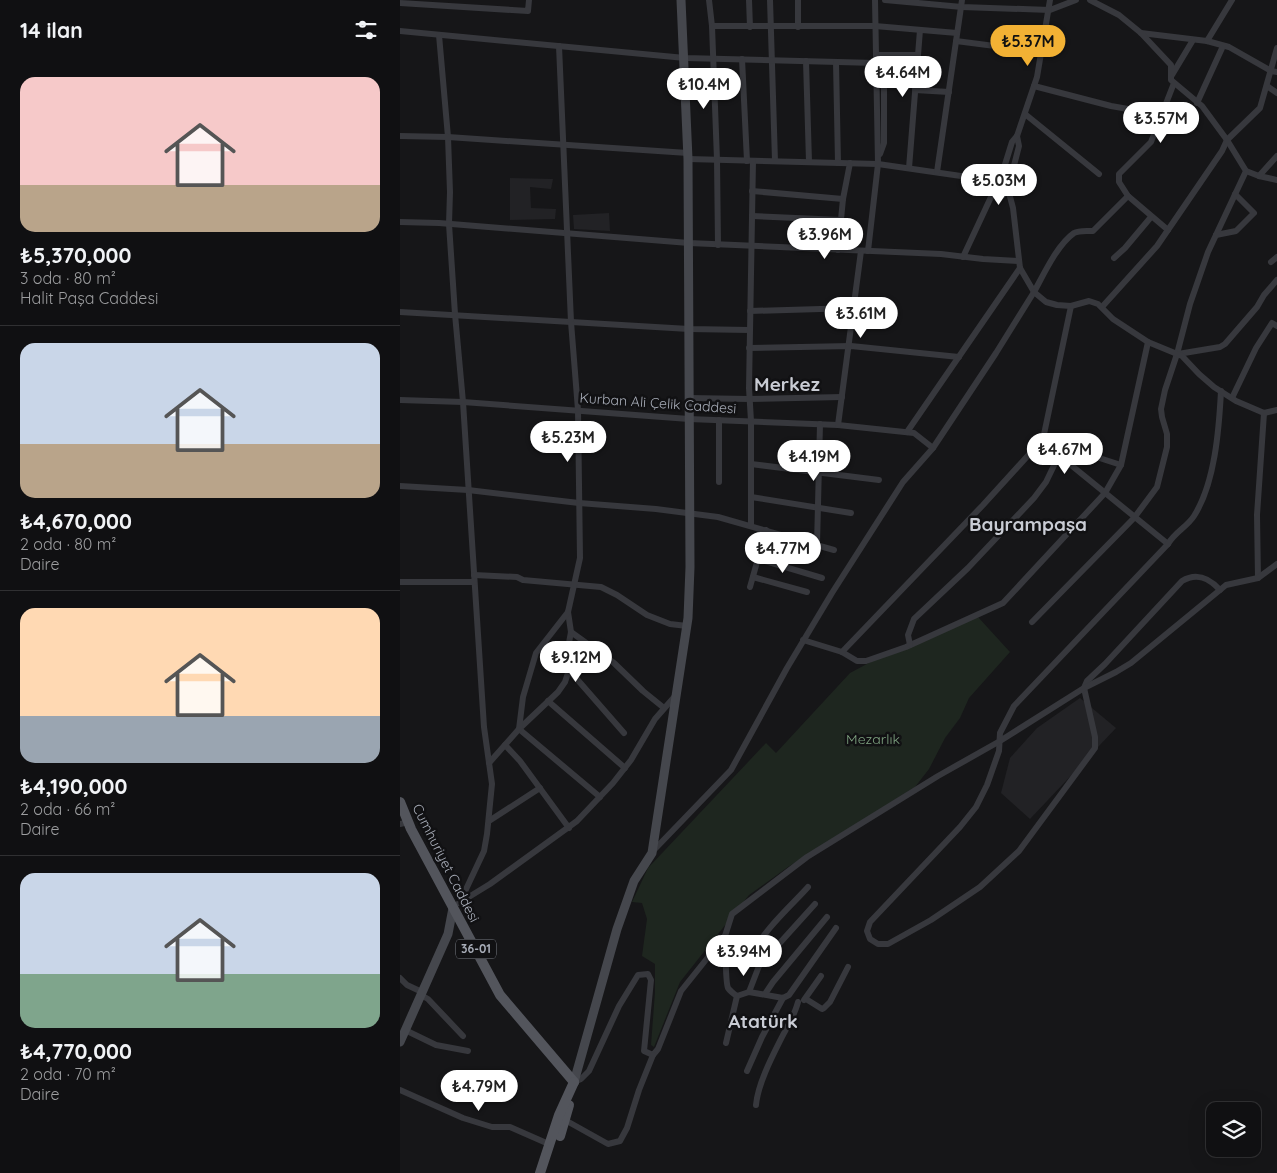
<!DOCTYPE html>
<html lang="tr">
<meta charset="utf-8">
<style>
:root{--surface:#101012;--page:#19191b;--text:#f1f3f6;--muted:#9c9d9f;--line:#303032;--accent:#f2b134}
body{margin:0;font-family:Quicksand,sans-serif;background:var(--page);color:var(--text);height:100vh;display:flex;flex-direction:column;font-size:19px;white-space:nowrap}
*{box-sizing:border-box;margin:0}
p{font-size:16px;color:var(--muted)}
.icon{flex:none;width:28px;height:28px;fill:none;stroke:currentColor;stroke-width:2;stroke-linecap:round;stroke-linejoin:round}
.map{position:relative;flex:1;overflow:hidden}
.sheet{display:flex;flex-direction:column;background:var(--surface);width:400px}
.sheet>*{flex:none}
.tools{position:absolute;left:806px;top:1102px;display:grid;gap:10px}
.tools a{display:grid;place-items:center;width:55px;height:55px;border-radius:10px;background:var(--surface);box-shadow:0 5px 20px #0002,0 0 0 1px var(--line);font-size:25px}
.price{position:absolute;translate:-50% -42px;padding:0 11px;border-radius:18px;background:#fff;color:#222;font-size:16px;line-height:32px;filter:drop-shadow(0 1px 2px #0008)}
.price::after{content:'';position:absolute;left:50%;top:30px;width:15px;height:11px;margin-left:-8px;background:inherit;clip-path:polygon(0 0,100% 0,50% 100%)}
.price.current{background:var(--accent);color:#111}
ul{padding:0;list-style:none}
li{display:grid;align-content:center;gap:10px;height:265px;padding:0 20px}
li+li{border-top:1px solid var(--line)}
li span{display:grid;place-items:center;height:155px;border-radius:15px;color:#555}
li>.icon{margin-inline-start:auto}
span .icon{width:90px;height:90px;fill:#fffc;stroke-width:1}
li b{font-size:21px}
h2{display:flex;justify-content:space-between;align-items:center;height:60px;padding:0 20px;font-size:21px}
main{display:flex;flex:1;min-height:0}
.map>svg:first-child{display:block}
</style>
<main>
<section class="sheet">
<h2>14 ilan<svg class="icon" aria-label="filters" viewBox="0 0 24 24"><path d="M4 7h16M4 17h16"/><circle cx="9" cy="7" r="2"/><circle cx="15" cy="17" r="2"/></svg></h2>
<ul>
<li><span style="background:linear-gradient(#f6c9c9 70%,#b9a48a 0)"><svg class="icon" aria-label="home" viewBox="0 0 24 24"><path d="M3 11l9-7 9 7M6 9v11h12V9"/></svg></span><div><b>₺5,370,000</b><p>3 oda · 80 m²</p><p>Halit Paşa Caddesi</p></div></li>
<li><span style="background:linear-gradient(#c9d6e8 65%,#b9a48a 0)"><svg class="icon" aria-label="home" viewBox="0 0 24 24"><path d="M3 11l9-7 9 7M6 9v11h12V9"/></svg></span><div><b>₺4,670,000</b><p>2 oda · 80 m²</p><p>Daire</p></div></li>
<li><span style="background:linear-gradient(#ffd9b3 70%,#9aa5b1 0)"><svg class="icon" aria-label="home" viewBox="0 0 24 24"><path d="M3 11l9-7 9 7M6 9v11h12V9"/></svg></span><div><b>₺4,190,000</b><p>2 oda · 66 m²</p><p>Daire</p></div></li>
<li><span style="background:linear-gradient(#c9d6e8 65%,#7fa58c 0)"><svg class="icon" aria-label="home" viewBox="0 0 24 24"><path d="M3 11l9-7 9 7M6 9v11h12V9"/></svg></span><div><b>₺4,770,000</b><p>2 oda · 70 m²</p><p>Daire</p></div></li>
</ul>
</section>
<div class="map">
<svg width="877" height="1173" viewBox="0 0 877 1173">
<rect width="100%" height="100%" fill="#161618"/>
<!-- built -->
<g fill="#222225">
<path d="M110,178L153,179L151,189L130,187L131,208L156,209L155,219L110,220Z"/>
<path d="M209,213L210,231L174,229L173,215Z"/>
<path d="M680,698L716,728L630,819L601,793L610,758L637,728Z"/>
</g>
<!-- green -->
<path fill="#1e261f" d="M578,617L610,652L569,698L560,718L545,738L529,769L515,787L388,867L349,895L280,982L254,1047L251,1045L255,992V964L242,956L247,919L242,903L232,902L248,868L366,743L376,753L450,673L478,658Z"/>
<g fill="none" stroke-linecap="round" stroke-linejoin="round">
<!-- street -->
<g stroke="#37383d" stroke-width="6">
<path d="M309,0L312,26"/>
<path d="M349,0L350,27"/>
<path d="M370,0L375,161"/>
<path d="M485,0L562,7L650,10L676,0"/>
<path d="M650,0L637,77L617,136L619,146L608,189L613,208L620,268L634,292C644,274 657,245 674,233C679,230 687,231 693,231L728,196"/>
<path d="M0,3L128,11L129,0"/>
<path d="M398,27V0"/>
<path d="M0,31L285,58L476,63"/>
<path d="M741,33L807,41L829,47L871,71L877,72"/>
<path d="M39,35L48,137L50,192L49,224L55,314L63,402L84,727L92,784L87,834L84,851L60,902"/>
<path d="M556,41L642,52"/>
<path d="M807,41L832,0"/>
<path d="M476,55H518"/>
<path d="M342,59L347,161"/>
<path d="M406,61L409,162"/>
<path d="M436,62L438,163"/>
<path d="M480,70L516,74"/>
<path d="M772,75L793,40"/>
<path d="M634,86L711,106L762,115"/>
<path d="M867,86L877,93"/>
<path d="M515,90L549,92"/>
<path d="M797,103L823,46"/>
<path d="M625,114L699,174"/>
<path d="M0,136L48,137L288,153"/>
<path d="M480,154L484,143V71"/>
<path d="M288,159L478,164L561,176L597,189L598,194L602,196L607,192L605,186L601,185C597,187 594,193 591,197L563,257"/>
<path d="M509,168L520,30"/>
<path d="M846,171L859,176L877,180"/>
<path d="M537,172L562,0"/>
<path d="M859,176L877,156"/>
<path d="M598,187L612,142L617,136"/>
<path d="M352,191L443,199"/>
<path d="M352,216L441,220"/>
<path d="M0,222L39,223L289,243L541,254L583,259L619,261"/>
<path d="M768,230L728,196L719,182V174L751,142L774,83"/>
<path d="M816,235L836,231L854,213L835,194"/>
<path d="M318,245L317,160L312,26H475L557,33"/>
<path d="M438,250L443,199L450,163"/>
<path d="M468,251L478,164L475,0"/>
<path d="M714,258L725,248L751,217"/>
<path d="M871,262L877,257"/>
<path d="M702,307L757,246L822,151L827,140L860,108L877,48"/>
<path d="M350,311L454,308"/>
<path d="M0,312L289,329L349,330"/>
<path d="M349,348L451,346L559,357"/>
<path d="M778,354L820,347L825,344L857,307L864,295L877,280"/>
<path d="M289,398L349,399L442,397"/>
<path d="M832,398L856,348L872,323L877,326"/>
<path d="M0,400L63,402L289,419L438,425L514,433L533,448"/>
<path d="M438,425L461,251"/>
<path d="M507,432L620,268"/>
<path d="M643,439L650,448L768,544"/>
<path d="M644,440L721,465"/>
<path d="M351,464L479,480"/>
<path d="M319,482V420"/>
<path d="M0,486L68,490L179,503L256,509L318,517L434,550"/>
<path d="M351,497L451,513"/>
<path d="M351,526V421L349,388L353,161"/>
<path d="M417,545L420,424"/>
<path d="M358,559L422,578"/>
<path d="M74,575L117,577L123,580L201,587L217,595L247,615L270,624L287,626"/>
<path d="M353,577L407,592"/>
<path d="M858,578L857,515L864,413"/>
<path d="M0,582H74"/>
<path d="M350,587L366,530"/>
<path d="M820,590C809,578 797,572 782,581L705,664L687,681L684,688L695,737V748L619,851L580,887L531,920L488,944H478L470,939L467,931L470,922L560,827L576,807L587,785L599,751L600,733L614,706L768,544C775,532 787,527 794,516C815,483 819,429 821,391"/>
<path d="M168,612L171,632L168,648L169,670L165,682L158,692L119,729L200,797"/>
<path d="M632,622L734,518L757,487L767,447V434L762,417L761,409L765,390L777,354L790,304L808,252L846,171L827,140L802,106L771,80V65L741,33L719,15L690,0"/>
<path d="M171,632L214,663L243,691L264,708"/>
<path d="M403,640L442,652L457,661H466L506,647L603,603L705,493L721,465L748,342"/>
<path d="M510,645L508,635L514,619L568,568L634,498L646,482L659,455"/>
<path d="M442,652L583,505L643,439L671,306"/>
<path d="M169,670L224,733"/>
<path d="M148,701L225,768"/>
<path d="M105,745L120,761L169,828"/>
<path d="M89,763L119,729L123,697L136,653L168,612L180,558L178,410L171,322L159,46"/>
<path d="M89,821L140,788"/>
<path d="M0,824L8,822"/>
<path d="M252,852L331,770L387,668L432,593L503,482L533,448L596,353L634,292L646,302L657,305L671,306L689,301L698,304L713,319L748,342L782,356L799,374L814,387L836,401L864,413L877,410"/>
<path d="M59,903L90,884L177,821L213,783L231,760L255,719L276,695"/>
<path d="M325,936C326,946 325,982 328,988C330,991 334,994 337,996"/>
<path d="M359,966C357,962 354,957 355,952C360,933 395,902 408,887"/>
<path d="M0,978L7,985L22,992"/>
<path d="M349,992L359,966L415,904"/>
<path d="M365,994L373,982L427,917"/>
<path d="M21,995L28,999L63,1036"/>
<path d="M337,996L349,992L383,998L389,995L436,928"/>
<path d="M406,999L422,1009L424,1008L430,1002L448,967"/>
<path d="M404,1000L421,976"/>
<path d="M5,1030L36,1045L68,1051"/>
<path d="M326,1043L337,996"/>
<path d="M347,1071L362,1037L383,998"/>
<path d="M174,1082L181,1079L189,1071L219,1006L238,975L248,974L251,980L244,1051L253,1055L258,1049L281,991L325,936L332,914L407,857L538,776L600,741L684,688L716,672L731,663L826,585L858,578L877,564"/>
<path d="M0,1090L63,1118L92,1127H110L151,1145"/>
<path d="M356,1105C358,1083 373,1055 383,1035C389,1024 395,1014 398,1002"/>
<path d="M165,1120L208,1144L220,1141L227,1128L239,1090L253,1055"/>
</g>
<!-- secondary -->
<g stroke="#45474d" stroke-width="9">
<path d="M0,1042L48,934L53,908"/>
<path d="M174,1082L217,929L234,881L252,853L288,618L290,567L288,159L281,0"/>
</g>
<!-- primary -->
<g stroke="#53555c" stroke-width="10">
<path d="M0,802L11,829L100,995L174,1082"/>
<path d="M160,1136L169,1105"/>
<path d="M140,1173L159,1115L174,1082"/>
</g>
</g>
<g text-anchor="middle" stroke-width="5" stroke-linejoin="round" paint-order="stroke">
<!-- shield labels -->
<rect fill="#111113" stroke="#7b7e86" stroke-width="1" x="56" y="939.5" width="40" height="19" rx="4"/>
<g font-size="12" font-weight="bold" fill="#a8adb8">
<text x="76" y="953">36-01</text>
</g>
<!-- street labels -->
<g font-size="14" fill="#a8adb8" stroke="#111113">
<text transform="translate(258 403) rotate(4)" y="5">Kurban Ali Çelik Caddesi</text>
<text transform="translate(46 863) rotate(63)" y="5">Cumhuriyet Caddesi</text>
</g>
<!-- park labels -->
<g font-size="14" fill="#7fa381" stroke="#111113">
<text x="473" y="744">Mezarlık</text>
</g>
<!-- district labels -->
<g font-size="19" font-weight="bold" fill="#c9ccd4" stroke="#111113">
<text x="387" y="391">Merkez</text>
<text x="628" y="531">Bayrampaşa</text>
<text x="363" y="1028">Atatürk</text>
</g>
</g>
</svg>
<div class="tools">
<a><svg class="icon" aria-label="layers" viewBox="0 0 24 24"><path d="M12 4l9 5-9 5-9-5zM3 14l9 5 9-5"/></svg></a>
</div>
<b class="price current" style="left:628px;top:67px">₺5.37M</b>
<b class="price" style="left:503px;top:98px">₺4.64M</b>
<b class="price" style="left:304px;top:110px">₺10.4M</b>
<b class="price" style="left:761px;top:144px">₺3.57M</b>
<b class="price" style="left:599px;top:206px">₺5.03M</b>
<b class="price" style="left:425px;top:260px">₺3.96M</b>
<b class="price" style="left:461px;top:339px">₺3.61M</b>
<b class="price" style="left:168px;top:463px">₺5.23M</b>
<b class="price" style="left:665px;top:475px">₺4.67M</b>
<b class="price" style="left:414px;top:482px">₺4.19M</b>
<b class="price" style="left:383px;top:574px">₺4.77M</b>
<b class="price" style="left:176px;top:683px">₺9.12M</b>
<b class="price" style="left:344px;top:977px">₺3.94M</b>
<b class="price" style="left:79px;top:1112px">₺4.79M</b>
</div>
</main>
